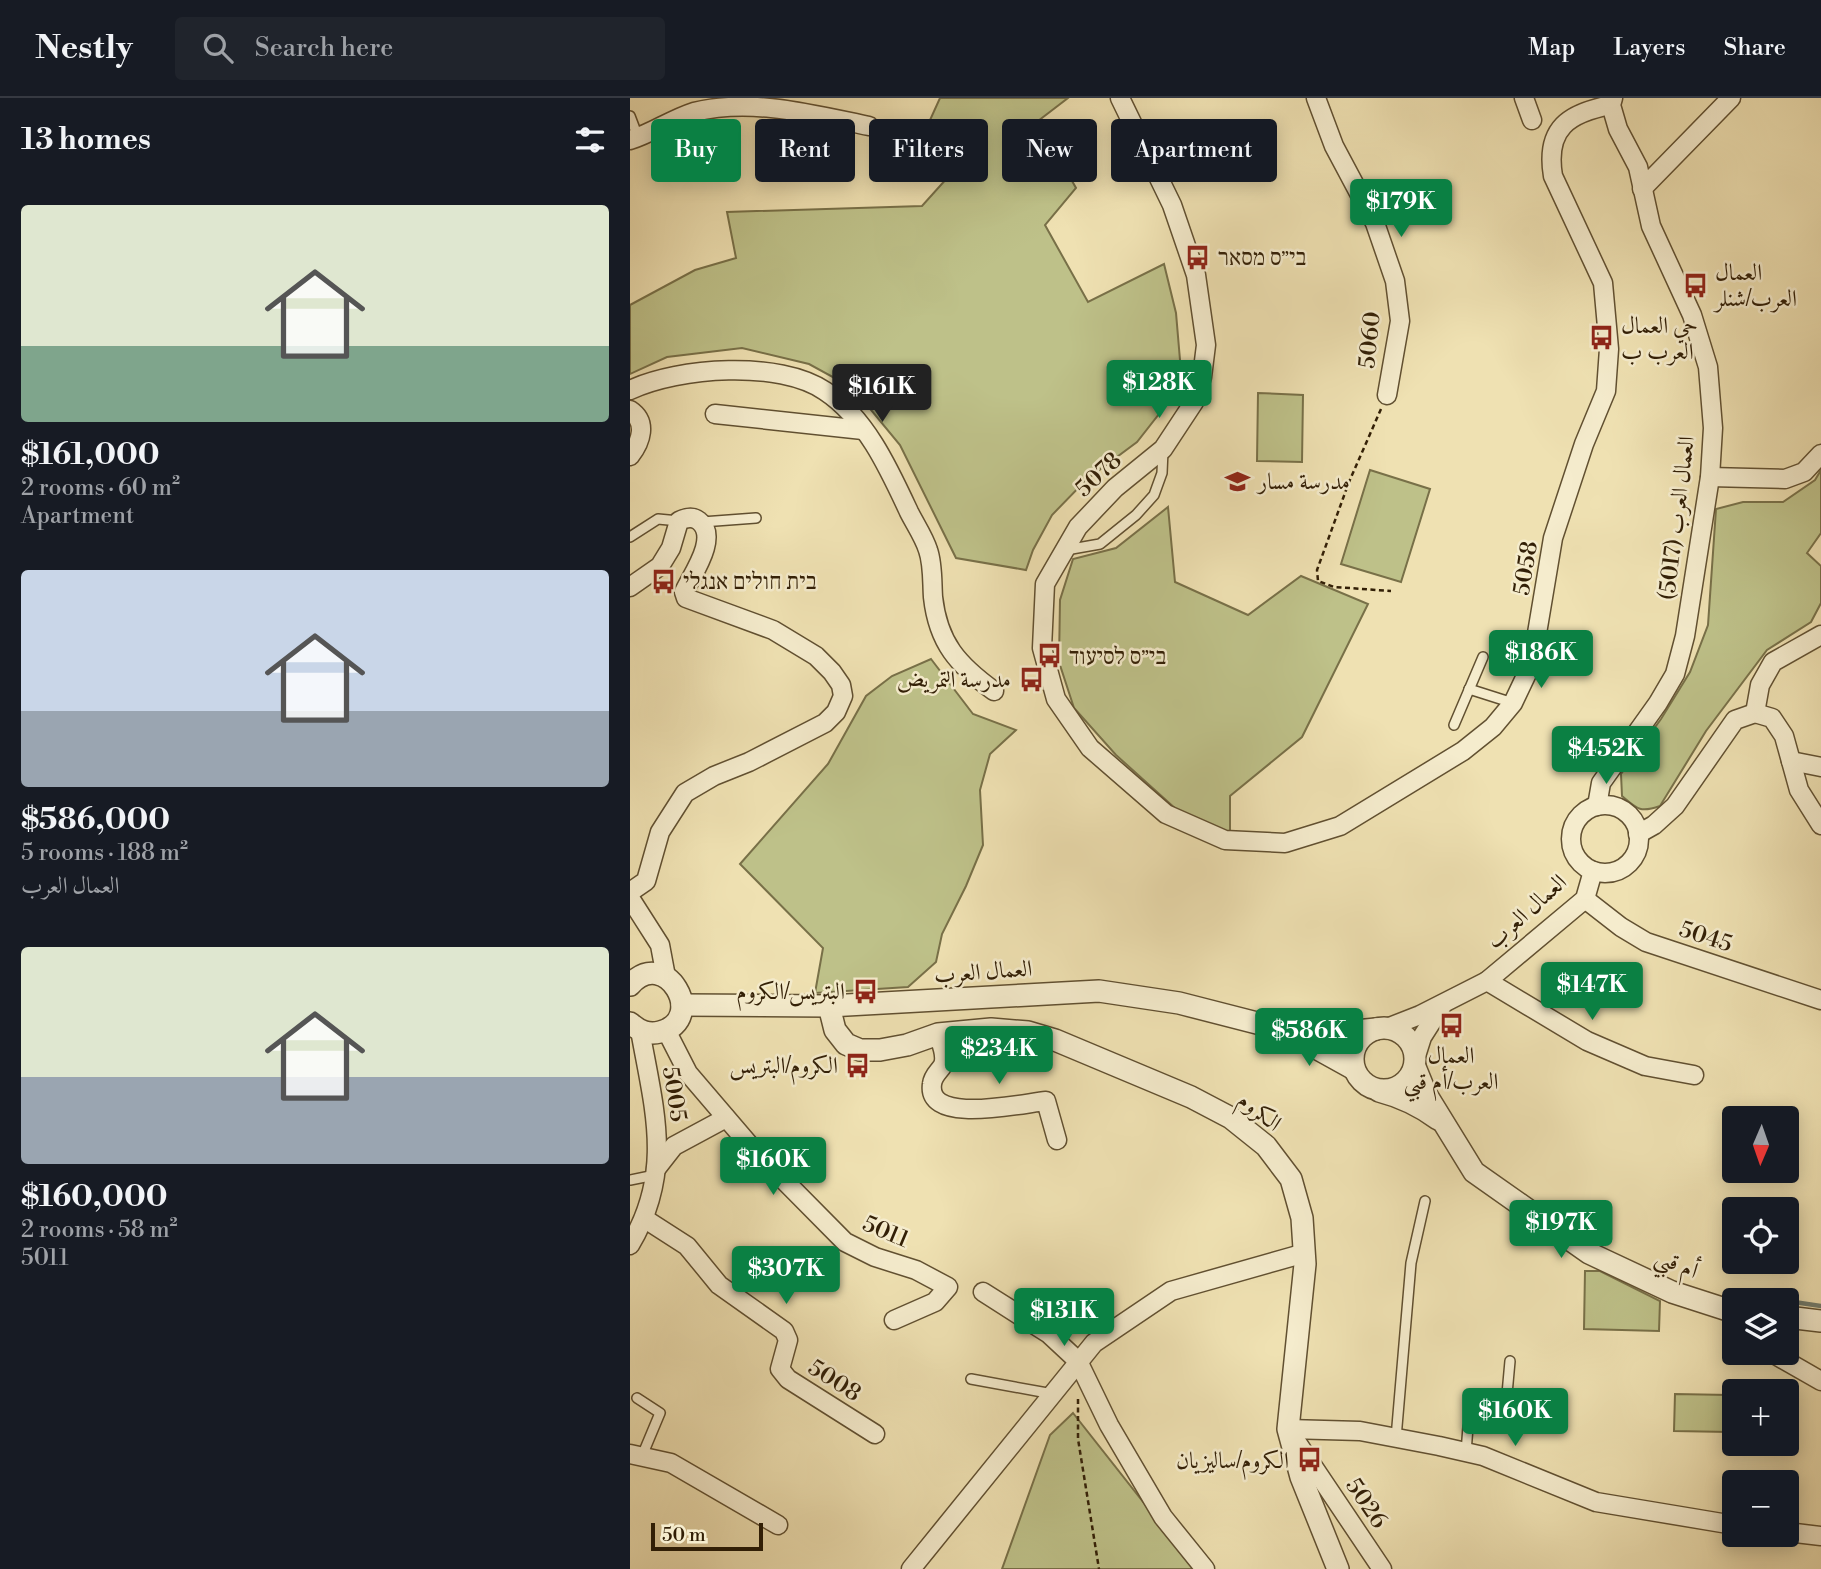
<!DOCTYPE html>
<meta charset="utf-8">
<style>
:root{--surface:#171b24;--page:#20242c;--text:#f1f3f6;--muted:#9ea1a6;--line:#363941;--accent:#0b8043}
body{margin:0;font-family:"Libre Bodoni",Amiri,"Frank Ruhl Libre",serif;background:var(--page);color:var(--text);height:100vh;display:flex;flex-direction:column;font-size:26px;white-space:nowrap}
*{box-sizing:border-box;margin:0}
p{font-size:23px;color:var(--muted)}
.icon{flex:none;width:38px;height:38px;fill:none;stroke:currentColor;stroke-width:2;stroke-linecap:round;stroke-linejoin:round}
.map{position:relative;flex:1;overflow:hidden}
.side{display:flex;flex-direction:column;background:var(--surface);width:630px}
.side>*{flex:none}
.top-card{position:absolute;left:21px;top:21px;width:665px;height:63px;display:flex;gap:14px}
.needle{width:46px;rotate:182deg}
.fabs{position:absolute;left:1092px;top:1008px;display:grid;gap:14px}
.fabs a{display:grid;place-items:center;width:77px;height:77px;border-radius:7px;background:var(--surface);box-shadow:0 4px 18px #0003;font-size:35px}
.scale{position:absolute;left:21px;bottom:18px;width:112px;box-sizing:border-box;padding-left:7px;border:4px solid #321f06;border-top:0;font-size:19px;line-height:24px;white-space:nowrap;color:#321f06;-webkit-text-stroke:5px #f5eccd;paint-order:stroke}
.price{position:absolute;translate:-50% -60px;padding:0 16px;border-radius:7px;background:var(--accent);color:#fff;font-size:23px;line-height:46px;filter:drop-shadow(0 2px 4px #0008)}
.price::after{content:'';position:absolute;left:50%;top:42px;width:21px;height:16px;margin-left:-10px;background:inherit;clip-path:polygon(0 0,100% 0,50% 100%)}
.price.selected{background:#222;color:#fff}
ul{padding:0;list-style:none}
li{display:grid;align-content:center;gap:14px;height:371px;padding:0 21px}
li span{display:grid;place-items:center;height:217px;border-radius:7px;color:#555}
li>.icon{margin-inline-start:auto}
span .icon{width:126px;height:126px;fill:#fffc;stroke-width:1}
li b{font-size:30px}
h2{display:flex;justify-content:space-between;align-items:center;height:84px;padding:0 21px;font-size:30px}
.tag{padding:0 24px;border-radius:7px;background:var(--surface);box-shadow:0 4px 18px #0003;font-size:24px;line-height:63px}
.tag.selected{background:var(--accent);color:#fff}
header{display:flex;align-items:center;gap:42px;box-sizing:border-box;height:98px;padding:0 35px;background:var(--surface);border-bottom:2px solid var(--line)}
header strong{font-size:33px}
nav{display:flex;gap:38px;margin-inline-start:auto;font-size:24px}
.search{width:490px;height:63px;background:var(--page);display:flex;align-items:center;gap:18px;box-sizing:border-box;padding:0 24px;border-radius:7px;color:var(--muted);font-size:26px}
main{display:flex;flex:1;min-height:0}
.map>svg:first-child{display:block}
</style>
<header>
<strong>Nestly</strong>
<div class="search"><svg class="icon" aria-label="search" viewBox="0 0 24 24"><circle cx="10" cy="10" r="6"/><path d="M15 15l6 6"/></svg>Search here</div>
<nav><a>Map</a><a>Layers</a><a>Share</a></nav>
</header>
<main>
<section class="side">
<h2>13 homes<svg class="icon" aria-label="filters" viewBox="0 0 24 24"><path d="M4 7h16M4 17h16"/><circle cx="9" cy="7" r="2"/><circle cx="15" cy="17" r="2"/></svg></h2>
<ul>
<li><span style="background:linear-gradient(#dfe7d0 65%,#7fa58c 0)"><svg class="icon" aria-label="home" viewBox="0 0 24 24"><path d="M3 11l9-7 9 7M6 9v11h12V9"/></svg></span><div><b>$161,000</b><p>2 rooms · 60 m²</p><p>Apartment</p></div></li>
<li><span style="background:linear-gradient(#c9d6e8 65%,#9aa5b1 0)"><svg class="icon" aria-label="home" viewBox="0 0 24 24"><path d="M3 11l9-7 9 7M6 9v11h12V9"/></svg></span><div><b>$586,000</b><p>5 rooms · 188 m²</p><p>العمال العرب</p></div></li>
<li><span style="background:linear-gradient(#dfe7d0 60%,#9aa5b1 0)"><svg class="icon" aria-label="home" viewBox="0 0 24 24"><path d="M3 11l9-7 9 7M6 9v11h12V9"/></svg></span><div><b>$160,000</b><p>2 rooms · 58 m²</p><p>5011</p></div></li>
</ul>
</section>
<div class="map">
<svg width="1191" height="1471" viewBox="0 0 1191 1471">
<rect width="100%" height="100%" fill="#efe1b2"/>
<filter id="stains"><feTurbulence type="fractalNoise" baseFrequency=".00286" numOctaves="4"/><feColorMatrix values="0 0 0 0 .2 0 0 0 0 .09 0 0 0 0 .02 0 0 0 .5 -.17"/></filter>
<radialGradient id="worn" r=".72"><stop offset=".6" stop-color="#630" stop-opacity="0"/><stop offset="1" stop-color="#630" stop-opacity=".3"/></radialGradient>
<!-- green -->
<g fill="#bec189" stroke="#787048" stroke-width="2">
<path d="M310,0H438L408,23L446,90L415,127L458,204L534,166L546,215L550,262L536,307L507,344L456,382L422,417L403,452L396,472L326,460L270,347L223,290L179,266L112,250L37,259L0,276V207L65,172L106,160L97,114L292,108L328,68L290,44Z"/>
<path d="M628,295L673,297L672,364L627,363Z"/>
<path d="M740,372L800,391L771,484L711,466Z"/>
<path d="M1191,372V435L1177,455L1191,468V505L1181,524L1137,552L1076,633L1030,708C1010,715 1007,711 992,698L991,676L1031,621L1060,574L1078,527L1086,411L1113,404H1153L1185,382Z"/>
<path d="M538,409L545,484L618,517L671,478L738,506L672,639L600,698V737L547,712L486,657L444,610L429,564L430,502L443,461L486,450Z"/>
<path d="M301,561L343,616L386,632L360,656L350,692L353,747L336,788L312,836L306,864L278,889L185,895L193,850L110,766L198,666L236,598L262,578Z"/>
<path d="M955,1173H970L1030,1203L1029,1233L954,1231Z"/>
<path d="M1045,1296L1099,1297V1334L1044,1333Z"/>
<path d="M443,1315L566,1471H372L420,1337Z"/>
</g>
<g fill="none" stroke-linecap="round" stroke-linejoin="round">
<!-- stream -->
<path stroke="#727d6e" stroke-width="4.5" d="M1164,1204L1191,1208"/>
<defs>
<g id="service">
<path d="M0,18L8,39"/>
<path d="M72,424L126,420"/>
<path d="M0,439L28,421L49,423"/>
<path d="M436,452L470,446L506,417L524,397L532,375L533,352"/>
<path d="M839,591L883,605"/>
<path d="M824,627L853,559"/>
<path d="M0,1082L25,1077"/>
<path d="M341,1281L423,1296"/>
<path d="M7,1300L30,1315L12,1358"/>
<path d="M766,1340L781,1165L795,1103"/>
<path d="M836,1354L838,1329L842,1318L868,1306L877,1296L880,1263"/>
</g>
<g id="minor">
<path d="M490,0L542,107L566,177L576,247L572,279L564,304L533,351L485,390L448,429L415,486L412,550L426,601L460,650L536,716L595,742L655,745L710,728L833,653L863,629L883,605L902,565L923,440L954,346L976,293L979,251L973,185L923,78C915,30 939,15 981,7"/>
<path d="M686,0L704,48L745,125L765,183L770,223L757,297"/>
<path d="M894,0L902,22"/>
<path d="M0,42C22,35 42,21 64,14C122,0 181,16 239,28"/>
<path d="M1012,91L1101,0"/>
<path d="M0,292C49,269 149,262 195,293C236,320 259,371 279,414C285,426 294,439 298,452C303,466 302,484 303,499C308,545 328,567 364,593"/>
<path d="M0,312C18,324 11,344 0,358"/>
<path d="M85,316L233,332"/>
<path d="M1080,379L1155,381L1174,374L1191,356"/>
<path d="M0,489L30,468L41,450L49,423C55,420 63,418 69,423C90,439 61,478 54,494L56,500L143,532L186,558L202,574L211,587L213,598L206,614L195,625L119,664L84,678L55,695L30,734L16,783L0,794"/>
<path d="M1125,615L1130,587L1143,564L1191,537"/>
<path d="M1161,663L1191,669"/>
<circle cx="975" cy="741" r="34"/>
<path d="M967,708L971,685L1028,605L1045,576L1055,538L1080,379L1083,330L1078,269L1062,217L1021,128L1008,69L988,31L981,7L983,0"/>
<path d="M1008,736L1024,727L1045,708L1105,622L1125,615L1142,620L1154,638L1169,692L1191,727"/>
<path d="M0,800L30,847L36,879"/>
<path d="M955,801L991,829L1016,844L1191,902"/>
<path d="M857,883L957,943L1015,968L1064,977"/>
<path d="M757,930L790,917L857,883L955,801L963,773"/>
<path d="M36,932L58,975L123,1051L215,1144L245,1159L286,1172L318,1189L305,1204L264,1222"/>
<path d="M308,936C311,946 317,957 313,967C309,974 303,977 302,986C296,1028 393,1005 416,1003L427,1042"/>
<path d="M786,958L792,939L813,906"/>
<path d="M26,1071L44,1048L96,1020"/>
<path d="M15,1121L57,1148L89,1187L154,1233L158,1242L150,1271L158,1281L245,1336"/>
<path d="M0,1147C44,1073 24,1011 10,932"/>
<path d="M353,1194L419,1236L448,1263L479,1327L533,1419L575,1471"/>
<path d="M1142,1255L1191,1283"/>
<path d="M658,1331L730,1333L809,1348L853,1358L966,1404L1104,1427"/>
<path d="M664,1340L752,1471"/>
<path d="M0,1356L41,1365L148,1427"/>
<path d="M1157,1434L1191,1438"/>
<path d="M281,1471L464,1245L541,1193L675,1155"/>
</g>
<g id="tertiary">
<path d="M0,887C35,847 79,921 30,934C18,937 9,933 0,925"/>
<path d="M52,907L199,908L469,893L549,905L654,932L716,934L746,931"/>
<path d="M199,908L205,932L216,946L230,952H250L277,947L308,936L361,931L398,934L425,942L561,999L601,1020L636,1048L661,1081L672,1120L675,1166L658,1331L671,1379L708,1471"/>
<circle cx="754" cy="961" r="31"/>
<path d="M659,935L724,971"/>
<path d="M785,969L796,996L844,1074L959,1155L1042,1194L1104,1214"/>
<path d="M749,993C772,999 789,1007 808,1021"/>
<path d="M1157,1219L1191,1223"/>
</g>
</defs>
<!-- service casing -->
<use href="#service" stroke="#615031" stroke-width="12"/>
<!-- minor casing -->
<use href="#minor" stroke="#615031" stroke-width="21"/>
<!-- tertiary casing -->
<use href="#tertiary" stroke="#615031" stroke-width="24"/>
<!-- path -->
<g stroke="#321f06" stroke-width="2.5" stroke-dasharray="5 3.5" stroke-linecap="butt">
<path d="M751,311L719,384L687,472L688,483L704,489L761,493"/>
<path d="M448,1301V1341L469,1471"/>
</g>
<!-- service -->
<use href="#service" stroke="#f5eccd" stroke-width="9"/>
<!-- minor -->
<use href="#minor" stroke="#f5eccd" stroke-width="18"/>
<!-- tertiary -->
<use href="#tertiary" stroke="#f5eccd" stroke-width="21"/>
</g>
<!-- icons -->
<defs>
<symbol id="bus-bare" viewBox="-9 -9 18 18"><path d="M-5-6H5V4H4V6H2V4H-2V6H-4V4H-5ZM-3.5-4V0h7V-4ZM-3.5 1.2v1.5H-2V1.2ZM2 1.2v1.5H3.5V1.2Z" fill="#8f2418" stroke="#f5eccd" stroke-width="2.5" paint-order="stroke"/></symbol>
<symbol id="school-bare" viewBox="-9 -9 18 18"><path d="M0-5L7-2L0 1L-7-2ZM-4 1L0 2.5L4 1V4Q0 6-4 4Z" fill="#8f2418" stroke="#f5eccd" stroke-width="2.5" paint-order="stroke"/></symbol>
</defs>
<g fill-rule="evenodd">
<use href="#bus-bare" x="550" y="142" width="35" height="35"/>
<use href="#bus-bare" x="1048" y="170" width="35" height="35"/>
<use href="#bus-bare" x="954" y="222" width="35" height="35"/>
<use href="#school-bare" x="590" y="366" width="35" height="35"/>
<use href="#bus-bare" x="16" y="466" width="35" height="35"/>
<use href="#bus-bare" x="402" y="540" width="35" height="35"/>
<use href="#bus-bare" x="384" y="564" width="35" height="35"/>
<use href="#bus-bare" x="218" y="876" width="35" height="35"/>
<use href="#bus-bare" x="804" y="910" width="35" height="35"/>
<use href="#bus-bare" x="210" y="950" width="35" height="35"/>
<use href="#bus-bare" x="662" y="1344" width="35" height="35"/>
</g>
<g text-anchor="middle" stroke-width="5" stroke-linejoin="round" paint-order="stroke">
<!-- poi labels -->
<g font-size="23" fill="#321f06" stroke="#f5eccd" text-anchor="start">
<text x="588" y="167">בי״ס מסאר</text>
<text x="1085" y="182">العمال<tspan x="1085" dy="26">العرب/شنلر</tspan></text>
<text x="991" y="235">حي العمال<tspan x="991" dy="26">العرب ب</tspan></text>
<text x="628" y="391">مدرسة مسار</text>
<text x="53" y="491">בית חולים אנגלי</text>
<text x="439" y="566">בי״ס לסיעוד</text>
<text x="381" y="589" text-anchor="end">مدرسة التمريض</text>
<text x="215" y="901" text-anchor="end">البتريس/الكروم</text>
<text x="821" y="965" text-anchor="middle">العمال<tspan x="821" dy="26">العرب/أم قبي</tspan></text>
<text x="208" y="975" text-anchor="end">الكروم/البتريس</text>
<text x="659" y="1370" text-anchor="end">الكروم/ساليزيان</text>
</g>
<!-- street labels -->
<g font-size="23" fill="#321f06" stroke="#f5eccd">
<text transform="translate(739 242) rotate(-84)" y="8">5060</text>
<text transform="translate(468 376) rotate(-43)" y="8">5078</text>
<text transform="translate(1046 420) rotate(-83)" y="8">العمال العرب (5017)</text>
<text transform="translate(895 470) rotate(-81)" y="8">5058</text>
<text transform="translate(896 813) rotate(-42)" y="8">العمال العرب</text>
<text transform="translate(1076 838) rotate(18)" y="8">5045</text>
<text transform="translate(353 873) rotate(-4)" y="8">العمال العرب</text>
<text transform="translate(45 996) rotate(81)" y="8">5005</text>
<text transform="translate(630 1013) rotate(38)" y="8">الكروم</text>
<text transform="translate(256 1133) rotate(23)" y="8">5011</text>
<text transform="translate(1047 1165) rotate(22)" y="8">أم قبي</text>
<text transform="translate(205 1282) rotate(32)" y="8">5008</text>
<text transform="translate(737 1405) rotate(56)" y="8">5026</text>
</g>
</g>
<rect width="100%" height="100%" filter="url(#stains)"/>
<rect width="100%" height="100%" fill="url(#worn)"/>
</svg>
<div class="fabs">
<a><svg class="needle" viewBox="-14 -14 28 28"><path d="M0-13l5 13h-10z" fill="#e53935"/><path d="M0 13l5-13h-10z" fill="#9ea1a6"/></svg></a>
<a><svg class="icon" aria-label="locate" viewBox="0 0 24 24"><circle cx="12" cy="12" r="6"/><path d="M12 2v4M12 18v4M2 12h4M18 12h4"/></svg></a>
<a><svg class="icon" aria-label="layers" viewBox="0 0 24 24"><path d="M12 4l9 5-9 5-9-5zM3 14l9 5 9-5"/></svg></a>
<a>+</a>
<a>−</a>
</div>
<div class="scale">50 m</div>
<b class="price" style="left:771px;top:141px">$179K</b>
<b class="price" style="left:529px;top:322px">$128K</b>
<b class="price selected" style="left:252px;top:326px">$161K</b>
<b class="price" style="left:911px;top:592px">$186K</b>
<b class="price" style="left:976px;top:688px">$452K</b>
<b class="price" style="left:962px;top:924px">$147K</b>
<b class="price" style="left:679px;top:970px">$586K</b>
<b class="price" style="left:369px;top:988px">$234K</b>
<b class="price" style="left:143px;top:1099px">$160K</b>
<b class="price" style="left:931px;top:1162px">$197K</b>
<b class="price" style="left:156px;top:1208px">$307K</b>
<b class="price" style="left:434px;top:1250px">$131K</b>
<b class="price" style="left:885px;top:1350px">$160K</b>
<div class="top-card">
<a class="tag selected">Buy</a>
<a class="tag">Rent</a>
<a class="tag">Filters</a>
<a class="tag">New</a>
<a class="tag">Apartment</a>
</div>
</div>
</main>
